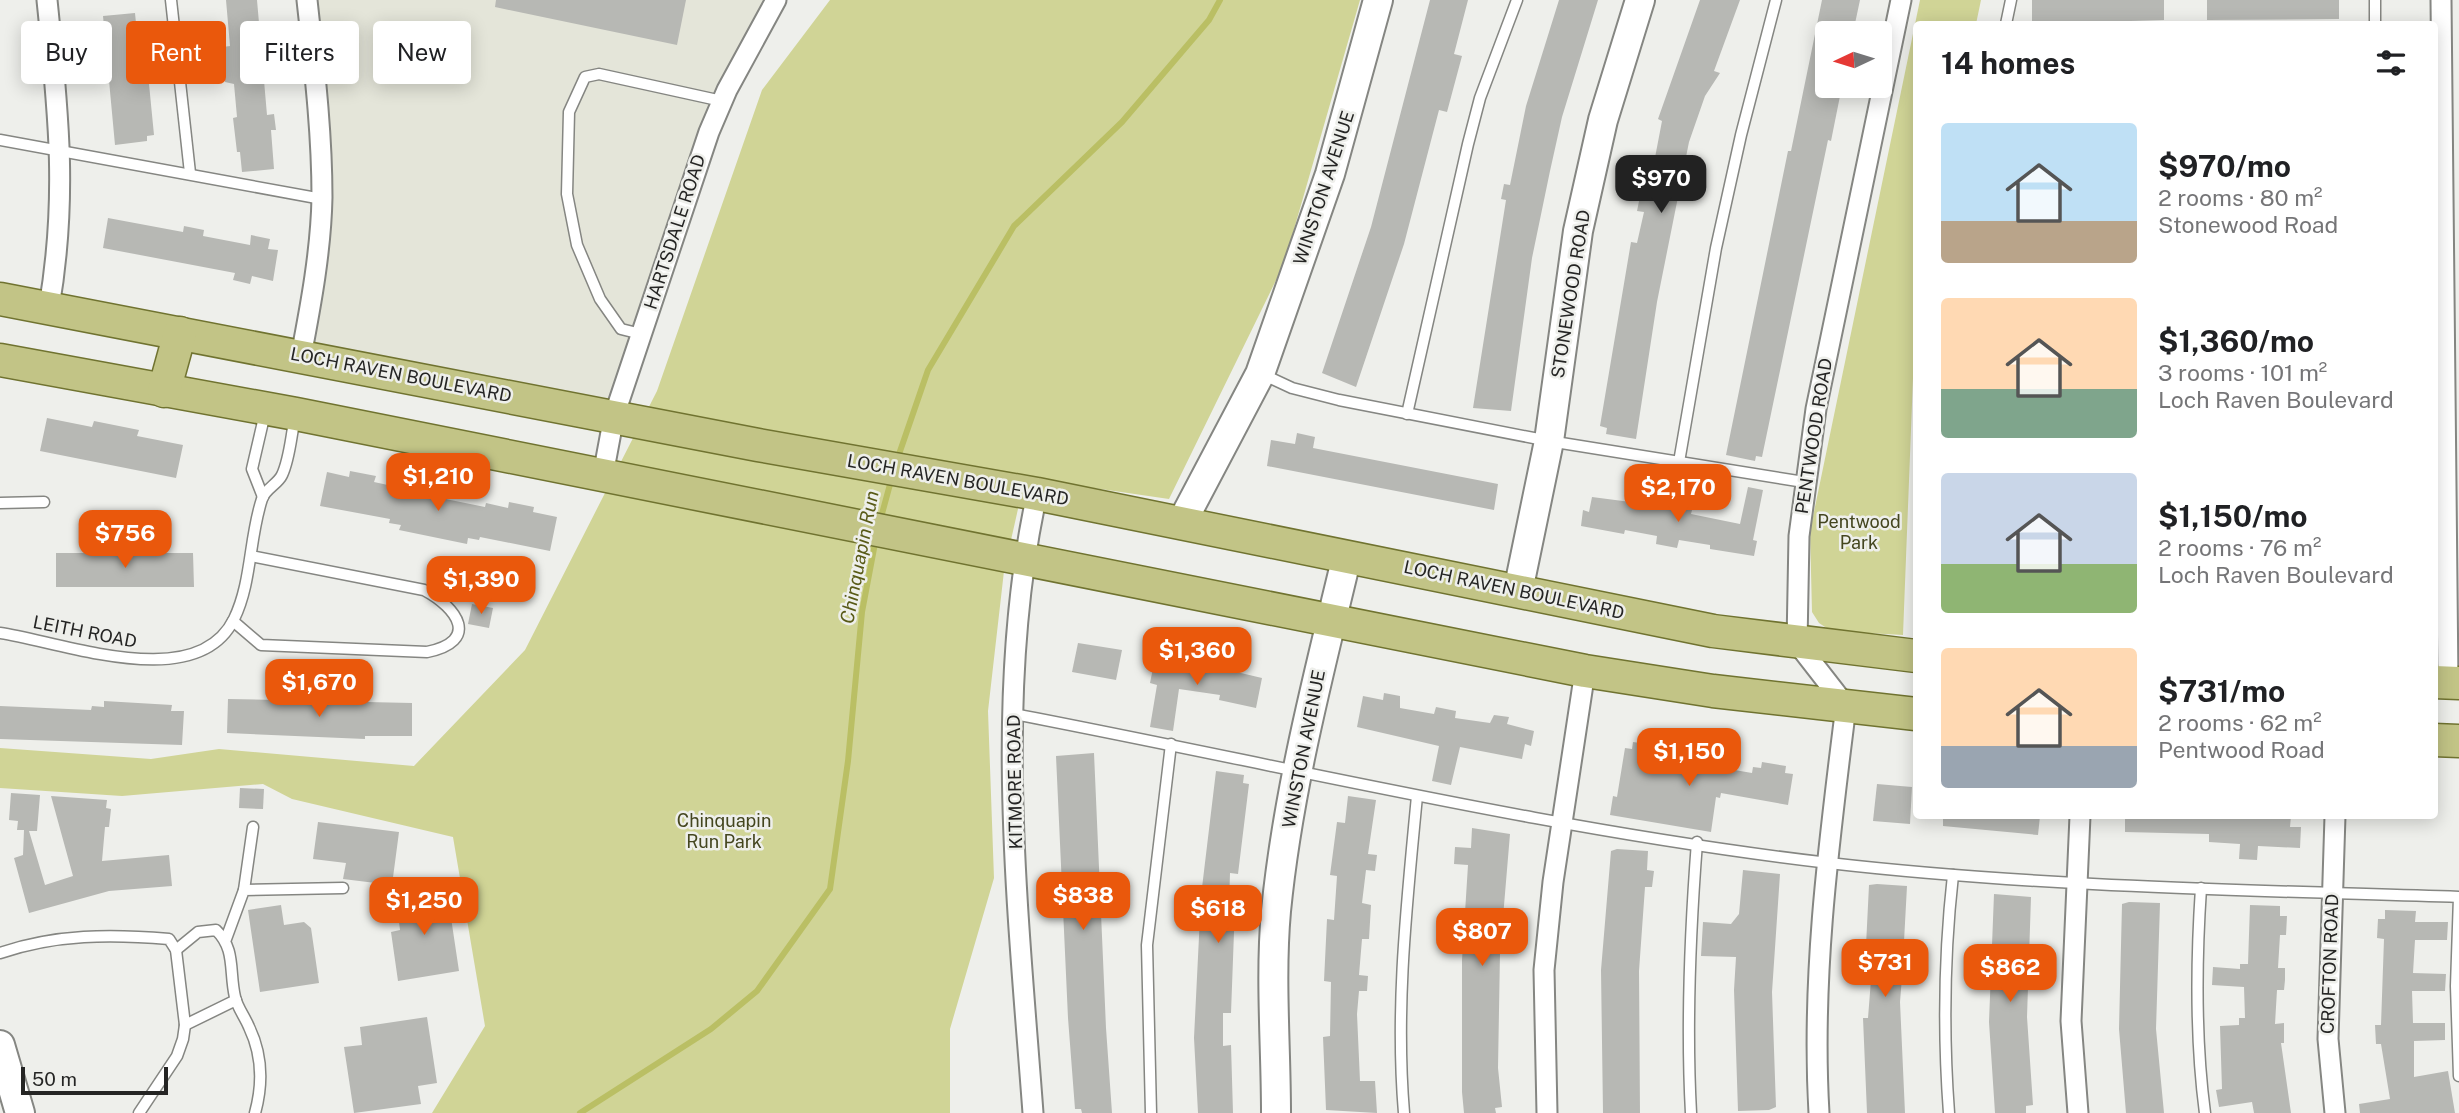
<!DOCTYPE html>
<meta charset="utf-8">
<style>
:root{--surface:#fff;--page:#f6f6f6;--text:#202124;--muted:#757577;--accent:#ea580c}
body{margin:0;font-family:"Public Sans",sans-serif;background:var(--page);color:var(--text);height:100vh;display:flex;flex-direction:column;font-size:26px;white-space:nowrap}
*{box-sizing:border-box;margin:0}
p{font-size:23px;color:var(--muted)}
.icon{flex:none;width:38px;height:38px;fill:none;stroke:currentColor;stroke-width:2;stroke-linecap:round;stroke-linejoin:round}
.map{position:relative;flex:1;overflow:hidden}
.side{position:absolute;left:1913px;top:21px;width:525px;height:798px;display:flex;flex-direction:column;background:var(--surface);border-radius:7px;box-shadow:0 4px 18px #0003}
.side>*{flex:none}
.hud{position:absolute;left:21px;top:21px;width:665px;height:63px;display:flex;gap:14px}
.needle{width:46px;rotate:266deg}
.tools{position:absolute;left:1815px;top:21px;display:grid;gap:14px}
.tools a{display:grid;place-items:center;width:77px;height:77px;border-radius:7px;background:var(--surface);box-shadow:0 4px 18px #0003;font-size:35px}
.scale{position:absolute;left:21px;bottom:18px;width:147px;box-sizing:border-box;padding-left:7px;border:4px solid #252524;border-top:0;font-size:19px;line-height:24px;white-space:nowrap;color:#252524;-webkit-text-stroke:5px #eeefeb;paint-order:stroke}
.price{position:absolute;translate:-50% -60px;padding:0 16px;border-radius:14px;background:var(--accent);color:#fff;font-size:23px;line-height:46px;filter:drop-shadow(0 2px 4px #0008)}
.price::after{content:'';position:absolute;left:50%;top:42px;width:21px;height:16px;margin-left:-10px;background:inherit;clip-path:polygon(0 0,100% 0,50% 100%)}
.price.selected{background:#222;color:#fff}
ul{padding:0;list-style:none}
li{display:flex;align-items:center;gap:21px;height:175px;padding:0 28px}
li span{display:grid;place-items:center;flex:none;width:196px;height:140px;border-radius:7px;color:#555}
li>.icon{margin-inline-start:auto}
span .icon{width:84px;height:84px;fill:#fffc;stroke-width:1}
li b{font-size:30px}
h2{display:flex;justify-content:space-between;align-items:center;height:84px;padding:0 28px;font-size:30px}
.chip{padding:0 24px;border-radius:7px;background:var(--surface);box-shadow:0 4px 18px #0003;font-size:24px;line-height:63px}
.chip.selected{background:var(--accent);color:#fff}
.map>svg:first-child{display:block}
</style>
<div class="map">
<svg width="2459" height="1113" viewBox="0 0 2459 1113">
<rect width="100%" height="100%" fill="#eeefeb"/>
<!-- built -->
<path fill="#e4e5d9" d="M307,0H776L727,90L614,416L301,356L318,254Z"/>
<!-- green -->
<g fill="#d0d496">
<path d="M830,0H1360L1284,264L1169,499L1025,478L1004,571L988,711L994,878L950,1029V1113H432L485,1026L453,837L292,799L263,784L122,796L0,788V748L151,759L219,749L414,766L525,650L657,391L762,90Z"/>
<path d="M1920,0H1981L1976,24H1916V301L1903,635L1831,631L1819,623L1812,612L1810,531Z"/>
</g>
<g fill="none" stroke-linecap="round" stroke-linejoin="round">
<!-- stream -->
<g stroke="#babf64" stroke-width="6">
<path d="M897,460L928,370L1014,226L1122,122L1209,20L1220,0"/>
<path d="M880,521L892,477"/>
<path d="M580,1113L711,1029L757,991L830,889L848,761L862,612L876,538"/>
</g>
</g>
<!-- building -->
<g fill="#b7b8b4">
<path d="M226,0H257L267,115L274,114L276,130H271L274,169L242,172L240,152H237L233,118L237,117L234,84L225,82L224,66L223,47L230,46Z"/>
<path d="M496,0H686L677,45L495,7Z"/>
<path d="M1430,0H1468L1454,54L1462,56L1447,112L1439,110L1404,244L1356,387L1322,373L1371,227Z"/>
<path d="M1559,0H1598L1562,117L1550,171L1532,258L1511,411L1473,408L1506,200L1501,199L1504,184L1510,185L1526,106Z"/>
<path d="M1700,0H1740L1714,71L1720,73L1705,96L1689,142L1657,302L1636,439L1606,434L1607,428L1600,426L1631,242L1637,243L1644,212L1637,211L1646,167L1653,168L1662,121L1658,119Z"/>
<path d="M1822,0H1860L1853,33H1827V86H1842L1831,141L1828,140L1762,457L1756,456L1755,461L1726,455L1788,151H1791Z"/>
<path d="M2032,0H2164V20L2032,24Z"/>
<path d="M2207,0H2339V19L2207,20Z"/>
<path d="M135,13L136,23L141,22V34L144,33L154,135L147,136V141L115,145L103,16Z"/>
<path d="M108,218L183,232L184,226L204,230L203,236L250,245L251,235L270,239L268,249L278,250L273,281L252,276L250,284L233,280L235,273L103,248Z"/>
<path d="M47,418L92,427L94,421L139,430L137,436L183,445L176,478L40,451Z"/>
<path d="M1297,433L1315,437L1313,448L1498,484L1494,510L1267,466L1271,440L1295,444Z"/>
<path d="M350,471L376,476L374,482L397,487L396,489L485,507L486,503L508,508L509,502L534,507L533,512L557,517L550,551L480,537L479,540L468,538L467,544L399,530L401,525L389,523L390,519L320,506L327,472L349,477Z"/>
<path d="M1748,487L1763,490L1753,540L1757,541L1754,556L1710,549V545L1679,540L1677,548L1656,544L1657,536L1625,530L1624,534L1581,526L1583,510L1589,512L1592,497L1692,510L1691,514L1740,524Z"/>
<path d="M56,553H193L194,587H56Z"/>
<path d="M472,604L493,608L489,628L468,624Z"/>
<path d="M1078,643L1122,650L1116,680L1072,672Z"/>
<path d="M1156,653L1262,678L1256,708L1219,700L1220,695L1179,689L1173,731L1150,727L1157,685L1150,683Z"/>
<path d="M1384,693L1400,696V708L1434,714L1436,707L1456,711L1455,718L1490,723L1494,715L1509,717L1507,724L1534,731L1531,746L1525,744L1522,759L1460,747L1451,785L1432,781L1439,746L1357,727L1363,696L1383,700Z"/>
<path d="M228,699L412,703V736H365V739L227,733Z"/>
<path d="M104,701L172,705L171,711H184L182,745L0,739V706L91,710L92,706L104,707Z"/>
<path d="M1633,742L1654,745L1653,752L1660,756L1696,762L1697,756L1713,758L1718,760L1717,767L1752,773L1753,767L1761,768L1762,762L1786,766L1785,773L1793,774L1788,805L1721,793L1720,798L1716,797L1711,832L1610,815L1613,796L1617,797L1625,748L1632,749Z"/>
<path d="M1094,753L1106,1028L1112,1113H1082L1081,1109H1075L1068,1018L1056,756Z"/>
<path d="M1216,771L1244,775L1243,783L1249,784L1238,874L1230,873L1229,904L1235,905L1231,1013H1223V1046L1231,1045L1233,1113H1198L1194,1038L1201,896Z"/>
<path d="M1877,784L1912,787L1910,824L1873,821Z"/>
<path d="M240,788L264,789L263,809L239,808Z"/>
<path d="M11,793L40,795L37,831H29L45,885L73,876L51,796L107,800L106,808L111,809L109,827H105L102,861L169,855L172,886L109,891L29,913L14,858L23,855L24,830H17L18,821L9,820Z"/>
<path d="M1348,796L1376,800L1368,854L1377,855L1375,871L1366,870L1362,903L1371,905L1369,939H1362L1359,975L1368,976L1367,991H1359L1357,1014L1360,1081H1375L1377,1113L1326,1110L1323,1037L1330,1036L1331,982L1324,981L1327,919L1334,920L1337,876L1330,875L1337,822L1345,823Z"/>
<path d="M1943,816H2040L2038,835L1943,826Z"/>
<path d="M2125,816H2291L2290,827H2301L2300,848L2258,846L2257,860L2239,859L2240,844L2209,842V834L2125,832Z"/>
<path d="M318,822L399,832L392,885L343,879L346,863L313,859Z"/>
<path d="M1472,828L1510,834L1500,953L1498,1068L1502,1107L1495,1108L1496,1113H1464L1462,1092V960L1468,865L1454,864L1455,847L1471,848Z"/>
<path d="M1617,849L1648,851L1647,870L1654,871L1652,887H1645L1639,971L1640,1113H1603L1601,970L1611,851Z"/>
<path d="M1743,870L1780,874L1772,992L1776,1107L1769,1110L1738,1111L1734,990L1736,957L1701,956L1703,922L1731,924L1739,914Z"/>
<path d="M1877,884L1907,886L1903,960H1914L1913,977H1902L1900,1002L1905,1113H1867L1863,1018H1868L1872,967L1865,966L1869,885Z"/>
<path d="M447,891L459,971L398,981L391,932L400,930L396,898Z"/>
<path d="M1994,894L2031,897L2027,1017L2033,1105L2026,1106V1113H1995L1989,1022Z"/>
<path d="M2129,902L2160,903L2156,1029L2164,1113H2126L2119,1029L2122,904Z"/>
<path d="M281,905L284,925L304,922L311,928L319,983L260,992L248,910Z"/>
<path d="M2250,905L2280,906V916H2287L2286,935H2280L2278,968H2285V980L2284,990H2277L2275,1024L2284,1023V1043H2281L2291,1113H2254L2252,1102L2219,1107L2216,1090L2222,1089L2220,1026L2239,1025V1018H2245L2244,987L2212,985L2213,967L2240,969V964H2248Z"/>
<path d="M2385,910L2416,911L2415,922H2448L2447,940H2415L2413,973L2446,974L2445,991H2412L2413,1023H2445V1040L2414,1041V1077L2448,1071L2455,1113H2360L2359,1104L2390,1099L2381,1044H2376L2375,1025H2381L2384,939L2377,938L2378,919H2385Z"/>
<path d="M427,1017L437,1083L418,1086L421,1104L354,1113L344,1047L362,1045L360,1027Z"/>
</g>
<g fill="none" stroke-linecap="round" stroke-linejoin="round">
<defs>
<g id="lane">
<path d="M171,0L190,173"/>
<path d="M2375,0V24"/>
<path d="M2006,24L2011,0"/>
<path d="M0,140L322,199"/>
<path d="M641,334L621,329L600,299L577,245L567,194L569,112L585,77L599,74L722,101"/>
<path d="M1264,375L1292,388L1339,400L1549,441L1804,482"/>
<path d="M1407,414L1468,144L1480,98L1517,0"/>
<path d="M1679,462L1716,248L1741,135L1776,0"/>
<path d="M263,497L252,469L265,413"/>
<path d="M0,503L44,502"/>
<path d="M233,621L261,645L427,652C480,641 458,608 424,590L251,556"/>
<path d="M0,633C62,642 197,695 234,619C252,582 249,538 262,499C265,489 278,484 282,475C290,458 291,435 295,418"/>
<path d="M1014,714C1285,766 1554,831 1829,863C2038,887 2249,890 2459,897L2456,986L2459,1076"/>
<path d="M2201,888C2196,963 2195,1038 2205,1113"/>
<path d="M244,890L253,827"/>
<path d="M226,939L244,890L343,888"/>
<path d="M176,950L198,932L216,930C236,949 229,972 235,997C237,1007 245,1017 249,1027C262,1054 263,1084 255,1113"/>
<path d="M0,953C56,934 111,934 169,939L176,950L185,1025L183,1039L177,1056L139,1113"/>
<path d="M185,1025L236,1000"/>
<path d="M1151,1113L1147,945L1171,744"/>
<path d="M1404,1113C1395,1006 1407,902 1417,796"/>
<path d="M1691,1113C1686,1022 1690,933 1697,842"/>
<path d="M1949,1113C1943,1033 1944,955 1953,875"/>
</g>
<g id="street">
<path d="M47,0C58,109 68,197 49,307"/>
<path d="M2441,0L2448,683"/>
<path d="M301,356C311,304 321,250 322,197C322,131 314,65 307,0"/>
<path d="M603,475L614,416L709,132L727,90L776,0"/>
<path d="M1033,1113C1018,910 993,694 1037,494"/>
<path d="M1547,1113L1544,970L1553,882L1585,671"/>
<path d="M1819,1113C1811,976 1829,842 1846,706L1797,643L1799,536L1816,409L1901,0"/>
<path d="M2078,1113L2071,1021L2080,816"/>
<path d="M2335,1113L2328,1039L2335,816"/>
</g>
<g id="secondary">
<path d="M1182,522L1260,374L1330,174L1378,0"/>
<path d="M1518,591L1549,441L1578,231L1603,120L1640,0"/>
<path d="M0,1045L20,1113"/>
<path d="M1276,1113C1276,1046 1270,978 1276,911C1288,790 1319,673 1347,556"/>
</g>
<g id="primary">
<path d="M0,299L758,445L1037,494L1713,631L1916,656"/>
<path d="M0,360L296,414L1585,671L1713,691L1916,714"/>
<path d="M164,391L180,333"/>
<path d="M2434,682L2459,683"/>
<path d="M2434,740L2459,741"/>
</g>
</defs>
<!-- lane casing -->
<use href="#lane" stroke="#858682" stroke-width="13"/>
<!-- street casing -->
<use href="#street" stroke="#858682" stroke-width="23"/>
<!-- secondary casing -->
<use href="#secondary" stroke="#858682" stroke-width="32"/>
<!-- primary casing -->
<use href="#primary" stroke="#707330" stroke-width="35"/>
<!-- lane -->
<use href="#lane" stroke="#fff" stroke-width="10"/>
<!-- street -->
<use href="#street" stroke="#fff" stroke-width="19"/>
<!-- secondary -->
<use href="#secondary" stroke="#fff" stroke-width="28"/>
<!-- primary -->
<use href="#primary" stroke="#c2c486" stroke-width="32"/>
</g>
<g text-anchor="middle" stroke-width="5" stroke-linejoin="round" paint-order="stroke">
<!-- street labels -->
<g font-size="18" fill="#252524" stroke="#eeefeb">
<text transform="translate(1324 188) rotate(-72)" y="6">WINSTON AVENUE</text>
<text transform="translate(675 232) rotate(-72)" y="6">HARTSDALE ROAD</text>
<text transform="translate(1571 294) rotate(-81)" y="6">STONEWOOD ROAD</text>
<text transform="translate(401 375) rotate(11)" y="6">LOCH RAVEN BOULEVARD</text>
<text transform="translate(1814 436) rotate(-81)" y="6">PENTWOOD ROAD</text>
<text transform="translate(958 480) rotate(10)" y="6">LOCH RAVEN BOULEVARD</text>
<text transform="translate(1514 590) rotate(12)" y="6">LOCH RAVEN BOULEVARD</text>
<text transform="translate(85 632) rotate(11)" y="6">LEITH ROAD</text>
<text transform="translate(1304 749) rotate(-79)" y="6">WINSTON AVENUE</text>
<text transform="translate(1015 782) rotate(-91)" y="6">KITMORE ROAD</text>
<text transform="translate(2330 964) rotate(-88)" y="6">CROFTON ROAD</text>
</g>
<!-- park labels -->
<g font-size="18" fill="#44461f" stroke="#eeefeb">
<text x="1859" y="528">Pentwood<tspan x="1859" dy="21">Park</tspan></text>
<text x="724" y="827">Chinquapin<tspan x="724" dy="21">Run Park</tspan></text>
</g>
<!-- water labels -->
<g font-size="19" font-style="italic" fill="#585a17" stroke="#eeefeb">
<text transform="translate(859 557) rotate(-79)" y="7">Chinquapin Run</text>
</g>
</g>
</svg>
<div class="tools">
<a><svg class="needle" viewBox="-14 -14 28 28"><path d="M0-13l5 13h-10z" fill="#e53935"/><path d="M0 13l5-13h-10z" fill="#757577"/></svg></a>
</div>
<div class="scale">50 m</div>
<b class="price selected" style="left:1661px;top:215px">$970</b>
<b class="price" style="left:438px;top:513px">$1,210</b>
<b class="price" style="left:1678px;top:524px">$2,170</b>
<b class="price" style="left:125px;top:570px">$756</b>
<b class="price" style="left:481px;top:616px">$1,390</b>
<b class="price" style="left:1197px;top:687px">$1,360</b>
<b class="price" style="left:319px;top:719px">$1,670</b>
<b class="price" style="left:1689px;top:788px">$1,150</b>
<b class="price" style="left:1083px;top:932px">$838</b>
<b class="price" style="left:424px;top:937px">$1,250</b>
<b class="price" style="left:1218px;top:945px">$618</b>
<b class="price" style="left:1482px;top:968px">$807</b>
<b class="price" style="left:1885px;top:999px">$731</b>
<b class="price" style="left:2010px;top:1004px">$862</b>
<div class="hud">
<a class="chip">Buy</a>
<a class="chip selected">Rent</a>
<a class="chip">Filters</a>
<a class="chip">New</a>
</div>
<section class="side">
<h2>14 homes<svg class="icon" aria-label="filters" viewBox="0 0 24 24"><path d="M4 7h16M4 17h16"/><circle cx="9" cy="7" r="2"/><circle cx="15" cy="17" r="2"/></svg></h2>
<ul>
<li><span style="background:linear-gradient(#bfe0f5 70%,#b9a48a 0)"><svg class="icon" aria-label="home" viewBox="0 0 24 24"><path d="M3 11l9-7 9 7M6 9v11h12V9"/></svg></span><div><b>$970/mo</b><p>2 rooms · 80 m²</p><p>Stonewood Road</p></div></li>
<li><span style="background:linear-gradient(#ffd9b3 65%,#7fa58c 0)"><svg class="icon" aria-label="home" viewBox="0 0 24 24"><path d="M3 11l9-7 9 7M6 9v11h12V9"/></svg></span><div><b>$1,360/mo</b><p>3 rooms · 101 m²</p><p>Loch Raven Boulevard</p></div></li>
<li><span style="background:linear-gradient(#c9d6e8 65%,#8fb573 0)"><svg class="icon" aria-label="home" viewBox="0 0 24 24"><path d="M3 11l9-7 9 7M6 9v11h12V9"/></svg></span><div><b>$1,150/mo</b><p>2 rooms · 76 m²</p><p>Loch Raven Boulevard</p></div></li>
<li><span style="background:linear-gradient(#ffd9b3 70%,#9aa5b1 0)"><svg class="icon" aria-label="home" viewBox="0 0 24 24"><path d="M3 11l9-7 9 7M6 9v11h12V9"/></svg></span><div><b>$731/mo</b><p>2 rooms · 62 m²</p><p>Pentwood Road</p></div></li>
</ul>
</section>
</div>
